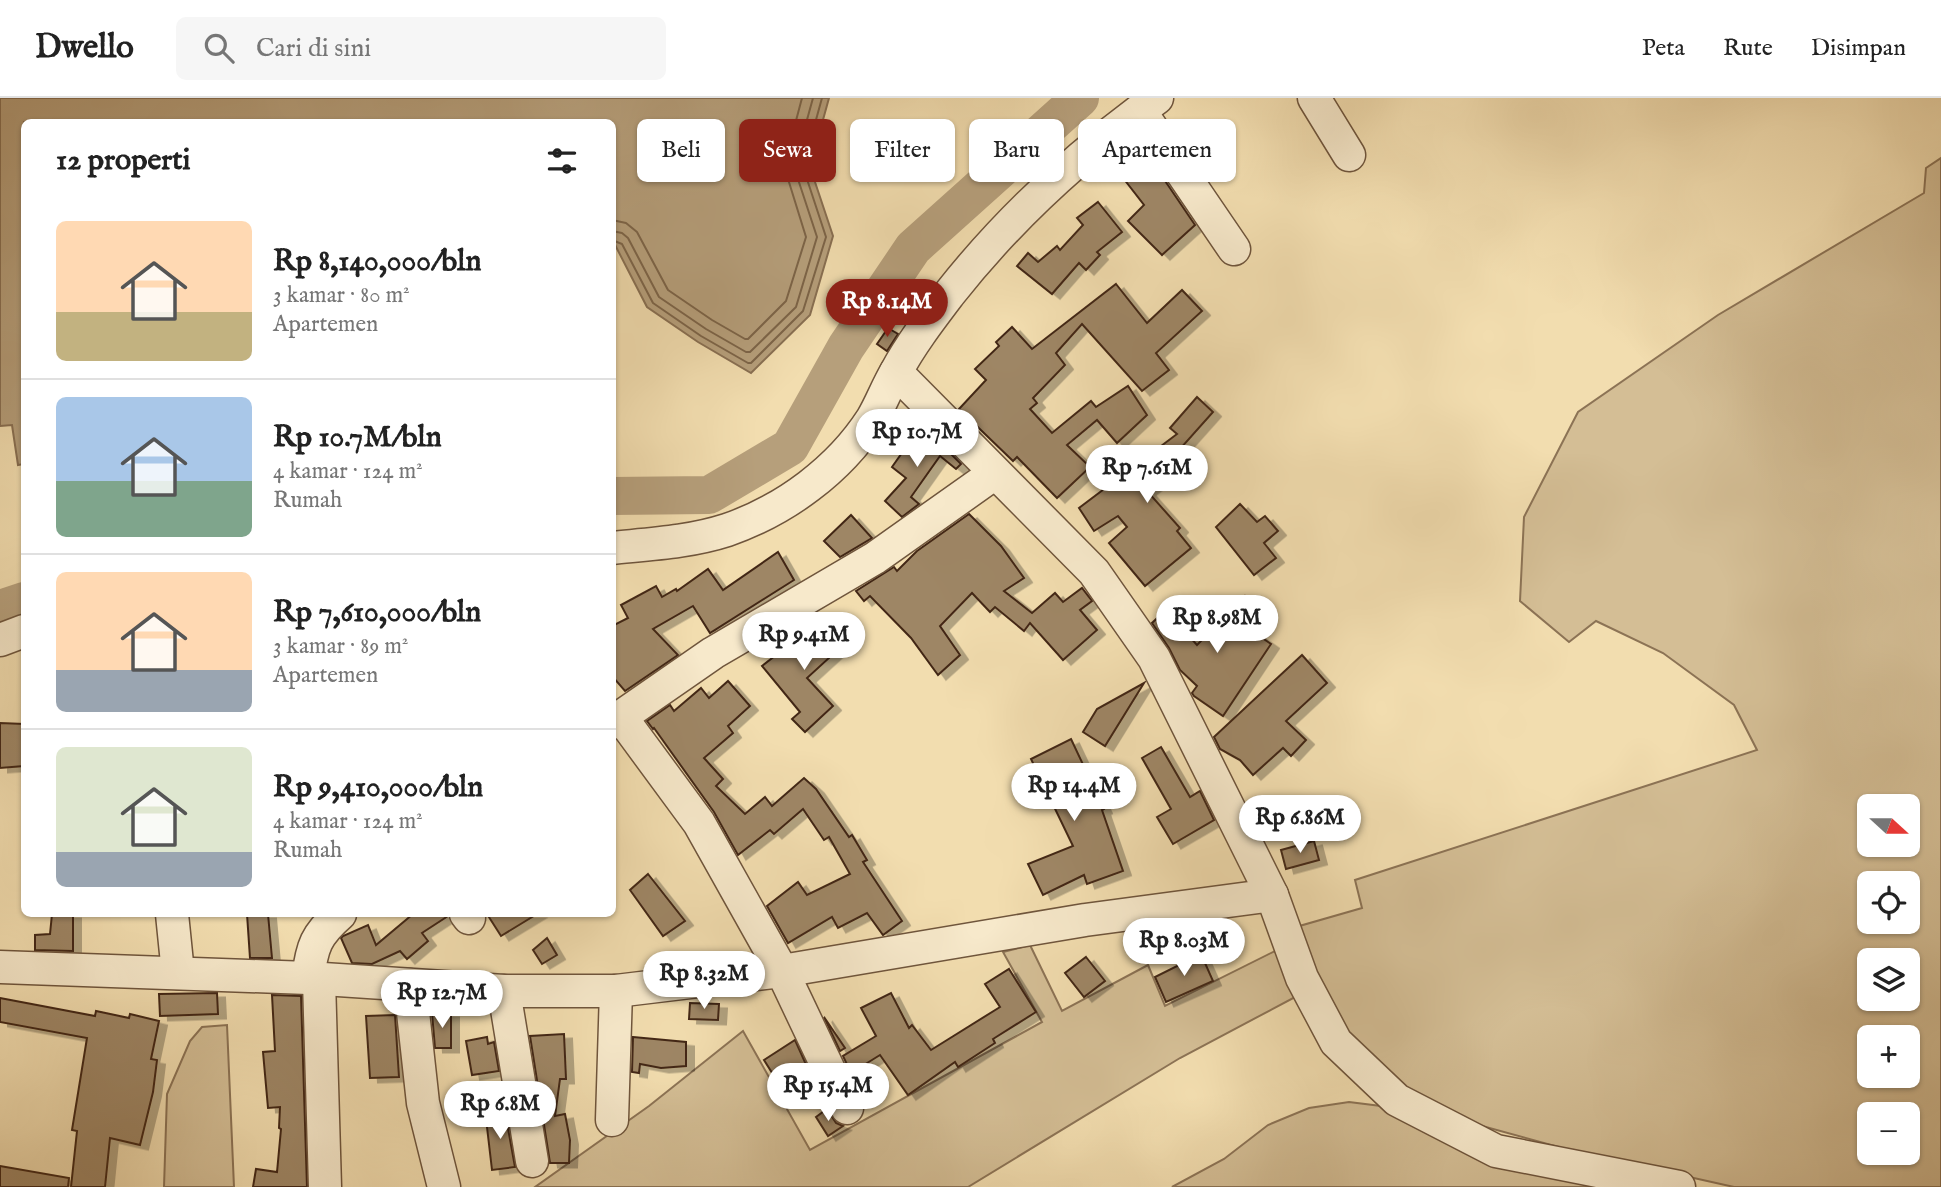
<!DOCTYPE html>
<html lang="id">
<meta charset="utf-8">
<style>
:root{--surface:#fff;--page:#f6f6f6;--text:#222;--muted:#767676;--line:#e0e0e0;--accent:#8f2418}
body{margin:0;font-family:"IM FELL English",serif;background:var(--page);color:var(--text);height:100vh;display:flex;flex-direction:column;font-size:26px;white-space:nowrap}
*{box-sizing:border-box;margin:0}
p{font-size:23px;color:var(--muted)}
.icon{flex:none;width:38px;height:38px;fill:none;stroke:currentColor;stroke-width:2;stroke-linecap:round;stroke-linejoin:round}
.map{position:relative;flex:1;overflow:hidden}
.panel{position:absolute;left:21px;top:21px;width:595px;height:798px;display:flex;flex-direction:column;background:var(--surface);border-radius:10px;box-shadow:0 2px 5px #0004}
.panel>*{flex:none}
.banner{position:absolute;left:637px;top:21px;width:665px;height:63px;display:flex;gap:14px}
.needle{width:46px;rotate:111deg}
.fabs{position:absolute;left:1857px;top:696px;display:grid;gap:14px}
.fabs a{display:grid;place-items:center;width:63px;height:63px;border-radius:10px;background:var(--surface);box-shadow:0 2px 5px #0004;font-size:35px}
.price{position:absolute;translate:-50% -60px;padding:0 16px;border-radius:24px;background:#fff;color:#222;font-size:23px;line-height:46px;filter:drop-shadow(0 2px 4px #0008)}
.price::after{content:'';position:absolute;left:50%;top:42px;width:21px;height:16px;margin-left:-10px;background:inherit;clip-path:polygon(0 0,100% 0,50% 100%)}
.price.selected{background:var(--accent);color:#fff}
ul{padding:0;list-style:none}
li{display:flex;align-items:center;gap:21px;height:175px;padding:0 35px}
li+li{border-top:2px solid var(--line)}
li span{display:grid;place-items:center;flex:none;width:196px;height:140px;border-radius:10px;color:#555}
li>.icon{margin-inline-start:auto}
span .icon{width:84px;height:84px;fill:#fffc;stroke-width:1}
li b{font-size:30px}
h2{display:flex;justify-content:space-between;align-items:center;height:84px;padding:0 35px;font-size:30px}
.pill{padding:0 24px;border-radius:10px;background:var(--surface);box-shadow:0 2px 5px #0004;font-size:24px;line-height:63px}
.pill.selected{background:var(--accent);color:#fff}
header{display:flex;align-items:center;gap:42px;box-sizing:border-box;height:98px;padding:0 35px;background:var(--surface);border-bottom:2px solid var(--line)}
header strong{font-size:33px}
nav{display:flex;gap:38px;margin-inline-start:auto;font-size:24px}
.search{width:490px;height:63px;background:var(--page);display:flex;align-items:center;gap:18px;box-sizing:border-box;padding:0 24px;border-radius:10px;color:var(--muted);font-size:26px}
.map>svg:first-child{display:block}
</style>
<header>
<strong>Dwello</strong>
<div class="search"><svg class="icon" aria-label="search" viewBox="0 0 24 24"><circle cx="10" cy="10" r="6"/><path d="M15 15l6 6"/></svg>Cari di sini</div>
<nav><a>Peta</a><a>Rute</a><a>Disimpan</a></nav>
</header>
<div class="map">
<svg width="1941" height="1089" viewBox="0 0 1941 1089">
<defs>
<filter id="shadow"><feDropShadow dx="8" dy="4.5" stdDeviation="0" flood-color="#0004"/></filter>
</defs>
<rect width="100%" height="100%" fill="#f2ddaf"/>
<filter id="stains"><feTurbulence type="fractalNoise" baseFrequency=".00286" numOctaves="4"/><feColorMatrix values="0 0 0 0 .2 0 0 0 0 .09 0 0 0 0 .02 0 0 0 .5 -.17"/></filter>
<radialGradient id="worn" r=".72"><stop offset=".6" stop-color="#630" stop-opacity="0"/><stop offset="1" stop-color="#630" stop-opacity=".3"/></radialGradient>
<!-- green -->
<g fill="#d4be95" stroke="#8c7355" stroke-width="2" fill-rule="evenodd">
<path d="M1941,60V1089H1734L1573,1053L1464,1023L1383,976L1349,945L1296,829L1362,810L1355,782L1757,652L1734,607L1663,555L1596,523L1569,544L1520,503L1524,419L1578,314L1718,217L1924,95L1926,70ZM1869,709H1908V747H1869ZM1869,786H1908V824H1869ZM1869,863H1908V901H1869ZM1869,940H1908V978H1869ZM1869,1017H1908V1055H1869Z"/>
<path d="M1030,847L1062,913L1148,867L1165,908L1279,851L1299,897L1180,960L968,1089H535L649,1008L743,933L810,1052L1042,924L1003,854Z"/>
<path d="M227,927L234,1089H164L167,996L190,943L202,929Z"/>
<path d="M1349,1004L1381,1008L1631,1089H1172L1224,1061L1268,1027L1309,1010Z"/>
</g>
<!-- water -->
<path fill="#b69f7b" stroke="#886f52" stroke-width="2" d="M0,0H829L810,69L833,138L810,217L751,275L698,244L647,209L613,143L612,24H24V366L18,367L12,327L0,328Z"/>
<g fill="none" stroke-linecap="round" stroke-linejoin="round">
<!-- shore -->
<g stroke="#7c6448" stroke-width="2">
<path d="M612,122L626,125L637,134L668,192L712,222L745,241H748L786,203L806,139L784,68L802,0"/>
<path d="M612,133L622,135L628,140L659,199L706,231L746,254H750L796,209L817,139L794,69L813,0"/>
<path d="M612,142L622,146L653,205L701,238L748,265H751L803,213L826,139L803,69L822,0"/>
</g>
<!-- river -->
<g stroke="#b69f7b" stroke-width="38">
<path d="M612,398L709,397L790,349L846,249L913,150L1080,0"/>
<path d="M0,511L24,503"/>
</g>
</g>
<!-- building -->
<g fill="#9e8665" stroke="#432815" stroke-width="2" filter="url(#shadow)">
<path d="M1140,46L1195,127L1162,157L1128,123L1144,107L1113,67Z"/>
<path d="M1098,104L1122,134L1097,154L1100,157L1086,172L1079,165L1052,196L1017,168L1028,155L1038,164L1057,148L1060,152L1083,127L1077,120Z"/>
<path d="M1116,186L1147,225L1182,192L1202,213L1156,255L1169,272L1142,293L1082,226L1056,255L1065,267L1033,300L1037,305L1030,311L1052,335L1091,303L1096,309L1128,288L1147,317L1117,345L1097,322L1067,347L1090,369L1057,400L1017,359L1013,363L959,311L986,282L975,271L999,248L996,244L1012,229L1032,251Z"/>
<path d="M888,230L898,236L887,253L877,246Z"/>
<path d="M1197,299L1213,314L1171,361L1177,370L1147,393L1180,430L1177,433L1191,450L1145,488L1109,445L1127,429L1118,418L1094,433L1079,410L1177,336L1170,330Z"/>
<path d="M924,329L961,366L956,371L940,358L911,399L919,406L902,419L885,403L906,380L892,369L909,345Z"/>
<path d="M1240,406L1257,424L1265,418L1278,433L1264,445L1276,460L1254,477L1216,429Z"/>
<path d="M969,416L1001,448L1024,480L1004,493L1032,515L1055,495L1063,504L1082,490L1092,503L1080,512L1097,532L1063,562L1030,525L1024,533L995,509L990,514L972,495L940,528L960,557L938,577L911,540L870,498L864,503L856,493L894,469L897,473L917,453Z"/>
<path d="M851,417L872,440L840,459L824,443Z"/>
<path d="M778,454L794,482L710,535L693,508L653,531L678,557L625,593L612,578V528L628,520L621,507L656,488L662,499L676,491L677,493L708,471L723,492Z"/>
<path d="M1245,498L1260,512L1245,528L1271,546L1223,618L1194,598L1192,595L1197,588L1180,572L1169,550L1152,525L1166,512L1197,547Z"/>
<path d="M813,518L841,549L807,580L833,608L805,634L792,621L800,614L762,568L803,536L799,531Z"/>
<path d="M1302,557L1327,585L1286,623L1306,642L1291,658L1283,650L1253,677L1240,662L1220,651L1214,639Z"/>
<path d="M728,583L750,608L728,628L733,635L704,660L723,681L716,688L745,716L765,699L772,708L804,680L816,691L849,739L852,737L867,762L863,764L902,823L883,837L867,815L838,830L832,819L788,845L767,808L798,784L807,797L850,776L829,739L824,742L803,711L774,736L770,732L738,757L714,714L654,630L653,631L647,623L670,607L674,613L701,590L709,600Z"/>
<path d="M1144,585L1105,648L1083,634L1097,611Z"/>
<path d="M0,625L24,626V668L0,670Z"/>
<path d="M1071,641L1104,711L1102,712L1123,773L1087,786L1084,777L1043,797L1028,766L1073,748L1031,661Z"/>
<path d="M1161,649L1190,699L1200,693L1214,722L1173,746L1157,719L1171,711L1142,660Z"/>
<path d="M1314,743L1319,762L1286,771L1281,752Z"/>
<path d="M648,776L685,823L663,838L630,792Z"/>
<path d="M52,816H73V853L35,852V837L50,836Z"/>
<path d="M247,816H268L272,860H250Z"/>
<path d="M413,816H448V818L422,835L428,843L407,861L400,853L372,866L352,865L341,840L343,838L368,827L376,847Z"/>
<path d="M487,816H537L501,838Z"/>
<path d="M547,840L557,857L542,866L533,852Z"/>
<path d="M1201,856L1213,883L1166,904L1155,879Z"/>
<path d="M1086,859L1105,883L1084,899L1065,875Z"/>
<path d="M1009,871L1036,914L993,941L995,945L958,969L955,964L908,997L880,957L851,975L843,958L876,938L861,910L891,895L909,930L912,927L931,952L1000,909L985,886Z"/>
<path d="M217,895L218,916L160,918L159,896Z"/>
<path d="M272,897L301,898L307,1089H253L256,1071L277,1074L281,1031L279,1030L280,1009L268,1010L263,954L275,953Z"/>
<path d="M0,900L95,918L96,913L129,920L130,916L159,923L151,961L157,962L153,994L140,1047L110,1040L105,1089H71L77,1033L72,1032L87,940L0,924Z"/>
<path d="M690,905L719,906L718,922L689,921Z"/>
<path d="M432,915H451V950H435Z"/>
<path d="M395,917L399,979L370,980L366,918Z"/>
<path d="M824,919L845,950L840,953Z"/>
<path d="M564,936L566,981H560L555,1018L565,1016L570,1042L569,1065H550L530,938Z"/>
<path d="M487,939L488,946L494,944L499,973L472,977L466,943Z"/>
<path d="M633,939L686,944V968L661,970L640,966L639,975L632,974Z"/>
<path d="M795,942L808,971L781,989L764,962Z"/>
<path d="M827,1011L836,1025L843,1028L828,1038L816,1019Z"/>
<path d="M489,1012L505,1014L515,1069L492,1072L487,1029Z"/>
<path d="M0,1068L69,1080L68,1089H0Z"/>
</g>
<g fill="none" stroke-linecap="round" stroke-linejoin="round">
<defs>
<g id="minor">
<path d="M1314,0L1349,57"/>
<path d="M1140,13L1234,151"/>
<path d="M896,274L1094,474L1154,560L1272,797L1302,880L1336,944L1397,1002L1496,1053L1679,1089"/>
<path d="M612,450C651,446 690,444 727,432C785,412 839,372 872,321C881,306 887,289 896,274C911,246 931,220 950,195C1010,119 1079,56 1157,0"/>
<path d="M0,542L24,533"/>
<path d="M621,619L699,725L782,873L847,1010"/>
<path d="M612,625L713,555L875,460L995,375"/>
<path d="M172,816L178,875"/>
<path d="M466,816L469,820"/>
<path d="M0,869L308,880L504,893H616L782,873L1085,822L1272,797"/>
<path d="M308,880C312,848 316,837 340,816"/>
<path d="M319,882L325,1089"/>
<path d="M410,887L423,1005L444,1089"/>
<path d="M504,893L532,1063"/>
<path d="M612,1022L616,893"/>
</g>
</defs>
<!-- minor casing -->
<use href="#minor" stroke="#6f553c" stroke-width="35"/>
<!-- minor -->
<use href="#minor" stroke="#f7e9cb" stroke-width="32"/>
</g>
<rect width="100%" height="100%" filter="url(#stains)"/>
<rect width="100%" height="100%" fill="url(#worn)"/>
</svg>
<div class="fabs">
<a><svg class="needle" viewBox="-14 -14 28 28"><path d="M0-13l5 13h-10z" fill="#e53935"/><path d="M0 13l5-13h-10z" fill="#767676"/></svg></a>
<a><svg class="icon" aria-label="locate" viewBox="0 0 24 24"><circle cx="12" cy="12" r="6"/><path d="M12 2v4M12 18v4M2 12h4M18 12h4"/></svg></a>
<a><svg class="icon" aria-label="layers" viewBox="0 0 24 24"><path d="M12 4l9 5-9 5-9-5zM3 14l9 5 9-5"/></svg></a>
<a>+</a>
<a>−</a>
</div>
<b class="price selected" style="left:887px;top:241px">Rp 8.14M</b>
<b class="price" style="left:917px;top:371px">Rp 10.7M</b>
<b class="price" style="left:1147px;top:407px">Rp 7.61M</b>
<b class="price" style="left:1217px;top:557px">Rp 8.98M</b>
<b class="price" style="left:804px;top:574px">Rp 9.41M</b>
<b class="price" style="left:1074px;top:725px">Rp 14.4M</b>
<b class="price" style="left:1300px;top:757px">Rp 6.86M</b>
<b class="price" style="left:1184px;top:880px">Rp 8.03M</b>
<b class="price" style="left:704px;top:913px">Rp 8.32M</b>
<b class="price" style="left:442px;top:932px">Rp 12.7M</b>
<b class="price" style="left:828px;top:1025px">Rp 15.4M</b>
<b class="price" style="left:500px;top:1043px">Rp 6.8M</b>
<div class="banner">
<a class="pill">Beli</a>
<a class="pill selected">Sewa</a>
<a class="pill">Filter</a>
<a class="pill">Baru</a>
<a class="pill">Apartemen</a>
</div>
<section class="panel">
<h2>12 properti<svg class="icon" aria-label="filters" viewBox="0 0 24 24"><path d="M4 7h16M4 17h16"/><circle cx="9" cy="7" r="2"/><circle cx="15" cy="17" r="2"/></svg></h2>
<ul>
<li><span style="background:linear-gradient(#ffd9b3 65%,#c2b280 0)"><svg class="icon" aria-label="home" viewBox="0 0 24 24"><path d="M3 11l9-7 9 7M6 9v11h12V9"/></svg></span><div><b>Rp 8,140,000/bln</b><p>3 kamar · 80 m²</p><p>Apartemen</p></div></li>
<li><span style="background:linear-gradient(#a9c7e8 60%,#7fa58c 0)"><svg class="icon" aria-label="home" viewBox="0 0 24 24"><path d="M3 11l9-7 9 7M6 9v11h12V9"/></svg></span><div><b>Rp 10.7M/bln</b><p>4 kamar · 124 m²</p><p>Rumah</p></div></li>
<li><span style="background:linear-gradient(#ffd9b3 70%,#9aa5b1 0)"><svg class="icon" aria-label="home" viewBox="0 0 24 24"><path d="M3 11l9-7 9 7M6 9v11h12V9"/></svg></span><div><b>Rp 7,610,000/bln</b><p>3 kamar · 89 m²</p><p>Apartemen</p></div></li>
<li><span style="background:linear-gradient(#dfe7d0 75%,#9aa5b1 0)"><svg class="icon" aria-label="home" viewBox="0 0 24 24"><path d="M3 11l9-7 9 7M6 9v11h12V9"/></svg></span><div><b>Rp 9,410,000/bln</b><p>4 kamar · 124 m²</p><p>Rumah</p></div></li>
</ul>
</section>
</div>
